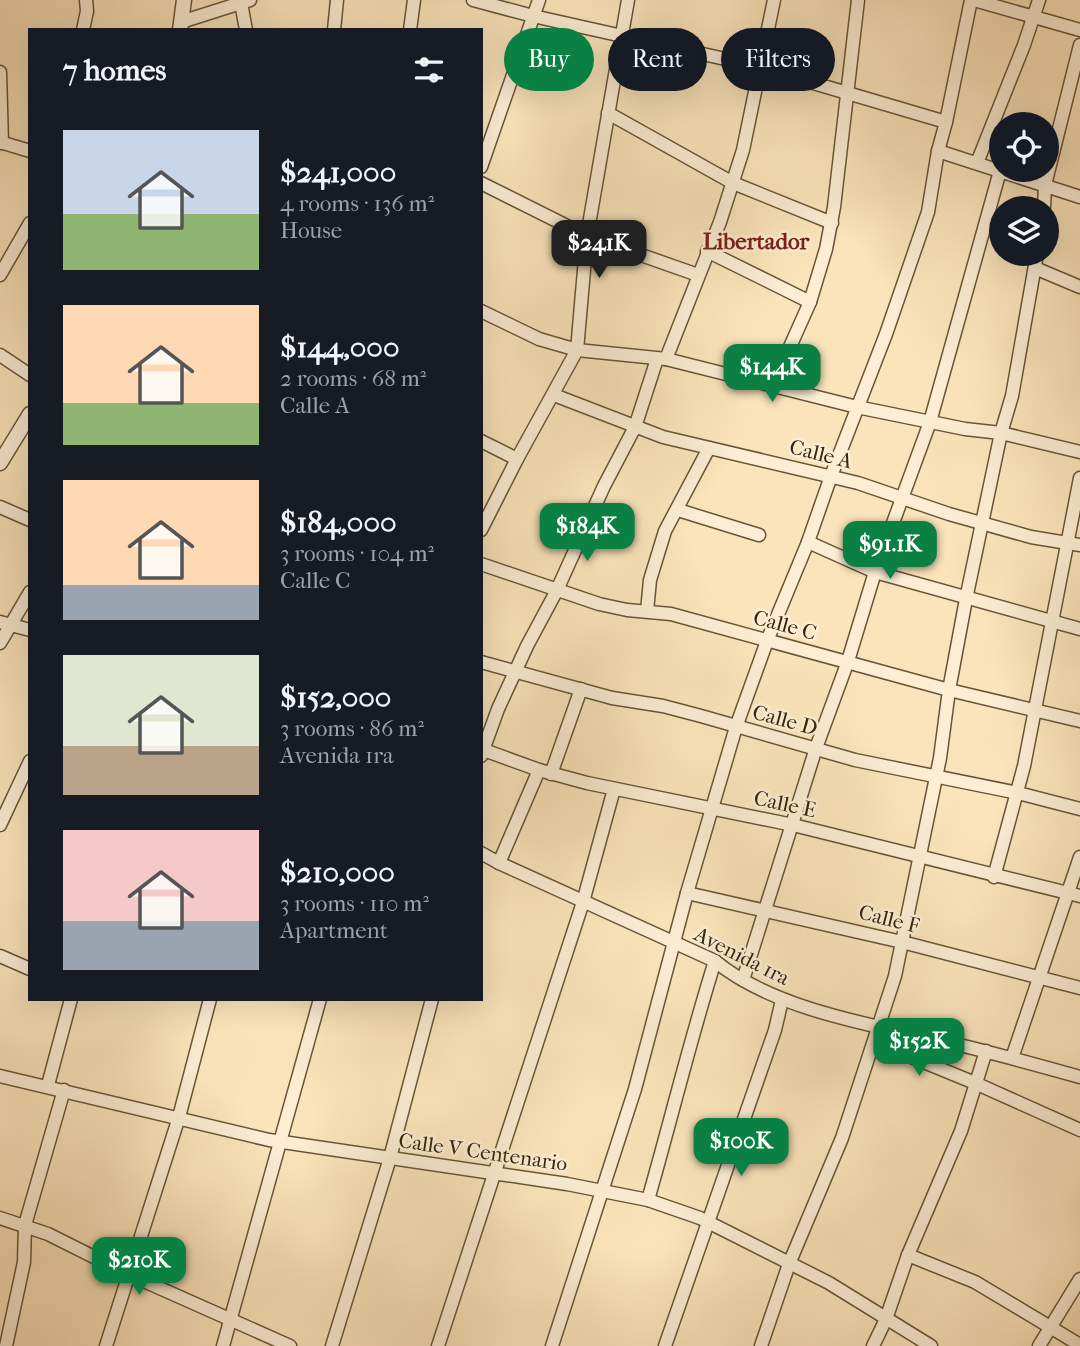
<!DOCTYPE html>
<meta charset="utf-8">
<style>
:root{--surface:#171b24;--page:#20242c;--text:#f1f3f6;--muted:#9ea1a6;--accent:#0b8043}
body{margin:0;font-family:"IM FELL French Canon",serif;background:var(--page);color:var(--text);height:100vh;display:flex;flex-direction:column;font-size:26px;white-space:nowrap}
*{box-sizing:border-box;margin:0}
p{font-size:23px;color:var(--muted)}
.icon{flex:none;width:38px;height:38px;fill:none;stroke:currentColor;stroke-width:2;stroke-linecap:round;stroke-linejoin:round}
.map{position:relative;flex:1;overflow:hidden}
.side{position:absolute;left:28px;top:28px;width:455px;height:973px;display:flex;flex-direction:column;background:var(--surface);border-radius:0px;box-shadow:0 7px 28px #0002}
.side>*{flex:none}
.top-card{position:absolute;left:504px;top:28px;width:471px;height:63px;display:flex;gap:14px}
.tools{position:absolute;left:989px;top:112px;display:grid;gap:14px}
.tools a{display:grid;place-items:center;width:70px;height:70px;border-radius:50%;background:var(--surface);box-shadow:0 7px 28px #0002;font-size:35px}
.price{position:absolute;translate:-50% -60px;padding:0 16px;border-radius:14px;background:var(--accent);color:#fff;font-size:23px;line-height:46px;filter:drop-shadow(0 2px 4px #0008)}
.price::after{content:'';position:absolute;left:50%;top:42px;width:21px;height:16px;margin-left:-10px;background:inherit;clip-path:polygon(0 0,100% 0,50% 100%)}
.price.on{background:#222;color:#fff}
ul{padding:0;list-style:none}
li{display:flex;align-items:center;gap:21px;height:175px;padding:0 35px}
li span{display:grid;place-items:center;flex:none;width:196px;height:140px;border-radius:0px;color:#555}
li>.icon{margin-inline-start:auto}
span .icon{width:84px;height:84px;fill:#fffc;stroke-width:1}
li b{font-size:30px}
h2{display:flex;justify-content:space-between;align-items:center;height:84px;padding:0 35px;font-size:30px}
.tag{padding:0 24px;border-radius:32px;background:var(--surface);box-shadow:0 7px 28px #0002;font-size:24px;line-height:63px}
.tag.on{background:var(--accent);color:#fff}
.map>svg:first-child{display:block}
</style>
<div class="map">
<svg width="1080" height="1346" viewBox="0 0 1080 1346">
<rect width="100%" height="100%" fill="#fbe4bb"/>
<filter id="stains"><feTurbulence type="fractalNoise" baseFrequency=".00286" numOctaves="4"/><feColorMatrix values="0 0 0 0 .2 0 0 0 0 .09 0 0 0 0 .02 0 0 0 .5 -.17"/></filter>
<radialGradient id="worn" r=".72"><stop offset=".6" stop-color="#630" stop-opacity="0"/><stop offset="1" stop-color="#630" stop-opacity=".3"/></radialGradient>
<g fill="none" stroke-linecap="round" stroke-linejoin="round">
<defs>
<g id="minor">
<path d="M473,0L533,16L752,65L946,122"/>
<path d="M974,0L1080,30"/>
<path d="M241,3L246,30"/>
<path d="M181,22L250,0"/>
<path d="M83,30L87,11L86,0"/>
<path d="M334,30L337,0"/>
<path d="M410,30L414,0"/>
<path d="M0,72L2,143"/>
<path d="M608,113L733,183L832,223"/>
<path d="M0,142L30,151"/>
<path d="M938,151L1080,197"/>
<path d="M977,163L1024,45L1039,0"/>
<path d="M481,167L539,0"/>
<path d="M481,183L587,236L698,275"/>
<path d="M1044,208L1045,185L1080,45"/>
<path d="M707,251L810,302"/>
<path d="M1035,268L1080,287"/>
<path d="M0,275L30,223"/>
<path d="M481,311L539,339L577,350L666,359L857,407L965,429L1001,433L1080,452"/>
<path d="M0,355L30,375"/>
<path d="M666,359L720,222L743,150L774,0"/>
<path d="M772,387L810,302L826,249L834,207L858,0"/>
<path d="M554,395L663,437L858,483L949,514L1031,537L1080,545"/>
<path d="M481,441L517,459"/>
<path d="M0,507L30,520"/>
<path d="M678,510L759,535"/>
<path d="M481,530L517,459L577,350L587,236L628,0"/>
<path d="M808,542L875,572L1080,629"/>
<path d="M481,564L599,604L627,610L671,614L949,690L1080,721"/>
<path d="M647,611L650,580L665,531L709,448"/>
<path d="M0,622L30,630"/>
<path d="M0,643L30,592"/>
<path d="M481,662L612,698L663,706L701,716L855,760L1018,793L1080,809"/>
<path d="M481,749L539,770L587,783L793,825L1080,896"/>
<path d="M481,756L498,709L527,646L557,590L604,486L635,427L657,359"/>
<path d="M551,774L581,689"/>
<path d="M0,825L30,761"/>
<path d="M481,853L499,863L715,961C774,1010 877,1026 951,1043C994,1053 1037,1065 1080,1077"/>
<path d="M499,863L539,770"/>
<path d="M994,877L1024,766L1080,478"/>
<path d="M687,893L902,942L1080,988"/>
<path d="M0,956L30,969"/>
<path d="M743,980L816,748L848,661L875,572L930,422L1000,171"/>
<path d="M875,1042L975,1083L1080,1130"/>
<path d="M1012,1058L1080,857"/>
<path d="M0,1076L269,1140L567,1184L648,1200L700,1218L829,1283L931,1346"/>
<path d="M48,1085L71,999"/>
<path d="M648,1200C671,1120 690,1040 715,961"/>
<path d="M0,1218L48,1234L128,1274L290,1346"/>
<path d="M908,1255L975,1282L1080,1345"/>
<path d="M6,1346L24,1262L25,1225L64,1090"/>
<path d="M106,1346L179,1117L210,999"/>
<path d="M223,1346L320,999"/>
<path d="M332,1346L390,1158L432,999"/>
<path d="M438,1346L583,902L614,789"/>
<path d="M552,1346L635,1089L687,893L736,727L767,641L808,542L831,476L886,334L928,212L938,151L946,122L971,0"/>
<path d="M665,1346L775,1030L782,1000"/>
<path d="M761,1346L789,1264L842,1138L895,976L940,758L949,690L966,599L1001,433L1012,396L1037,254"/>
<path d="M873,1346L886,1319L908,1255L961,1131L986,1051"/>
<path d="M1039,1346L1080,1279"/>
</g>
<g id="tertiary">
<path d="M180,30L184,0"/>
<path d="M0,463L30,414"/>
</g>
</defs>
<!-- minor casing -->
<use href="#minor" stroke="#685538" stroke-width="15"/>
<!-- tertiary casing -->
<use href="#tertiary" stroke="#685538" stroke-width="17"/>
<!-- minor -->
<use href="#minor" stroke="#fcedd3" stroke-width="12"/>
<!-- tertiary -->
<use href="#tertiary" stroke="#fcedd3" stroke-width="14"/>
</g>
<g text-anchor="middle" stroke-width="5" stroke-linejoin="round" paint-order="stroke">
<!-- street labels -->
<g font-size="21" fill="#37250c" stroke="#fcedd3">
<text transform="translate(821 454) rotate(14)" y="7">Calle A</text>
<text transform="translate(785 625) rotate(15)" y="7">Calle C</text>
<text transform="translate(785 720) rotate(15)" y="7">Calle D</text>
<text transform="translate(785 804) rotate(12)" y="7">Calle E</text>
<text transform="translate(889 919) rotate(14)" y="7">Calle F</text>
<text transform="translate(742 956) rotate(27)" y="7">Avenida 1ra</text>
<text transform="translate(483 1152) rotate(8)" y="7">Calle V Centenario</text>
</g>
<!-- neighbourhood labels -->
<g font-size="23" font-weight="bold" fill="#7a1f14" stroke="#fcedd3">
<text x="756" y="249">Libertador</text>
</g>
</g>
<rect width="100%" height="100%" filter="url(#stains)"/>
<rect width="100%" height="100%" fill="url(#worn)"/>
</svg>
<div class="tools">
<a><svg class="icon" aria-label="locate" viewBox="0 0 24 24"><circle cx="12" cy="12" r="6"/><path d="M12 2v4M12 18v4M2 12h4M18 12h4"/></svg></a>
<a><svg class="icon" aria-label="layers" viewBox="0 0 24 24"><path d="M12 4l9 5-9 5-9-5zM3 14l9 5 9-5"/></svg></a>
</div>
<b class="price on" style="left:599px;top:280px">$241K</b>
<b class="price" style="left:772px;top:404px">$144K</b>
<b class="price" style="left:587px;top:563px">$184K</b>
<b class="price" style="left:890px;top:581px">$91.1K</b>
<b class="price" style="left:919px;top:1078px">$152K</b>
<b class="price" style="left:741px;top:1178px">$100K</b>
<b class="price" style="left:139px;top:1297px">$210K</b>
<div class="top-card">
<a class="tag on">Buy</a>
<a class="tag">Rent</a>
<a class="tag">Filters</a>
</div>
<section class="side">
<h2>7 homes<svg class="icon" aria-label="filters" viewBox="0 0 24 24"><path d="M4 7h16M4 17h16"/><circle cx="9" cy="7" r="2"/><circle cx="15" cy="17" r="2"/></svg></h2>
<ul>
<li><span style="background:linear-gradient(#c9d6e8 60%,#8fb573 0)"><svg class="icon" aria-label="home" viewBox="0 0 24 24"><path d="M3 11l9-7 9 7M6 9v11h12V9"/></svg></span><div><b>$241,000</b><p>4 rooms · 136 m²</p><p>House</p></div></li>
<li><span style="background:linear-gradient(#ffd9b3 70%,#8fb573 0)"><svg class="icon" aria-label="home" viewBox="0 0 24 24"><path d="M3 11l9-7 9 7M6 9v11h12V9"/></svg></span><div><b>$144,000</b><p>2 rooms · 68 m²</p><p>Calle A</p></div></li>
<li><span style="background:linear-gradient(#ffd9b3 75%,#9aa5b1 0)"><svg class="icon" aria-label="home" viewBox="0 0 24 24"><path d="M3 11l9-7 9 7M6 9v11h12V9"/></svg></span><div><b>$184,000</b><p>3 rooms · 104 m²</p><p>Calle C</p></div></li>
<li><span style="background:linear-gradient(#dfe7d0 65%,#b9a48a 0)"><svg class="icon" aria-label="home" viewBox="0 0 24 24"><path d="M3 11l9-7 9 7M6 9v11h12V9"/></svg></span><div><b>$152,000</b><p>3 rooms · 86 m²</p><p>Avenida 1ra</p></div></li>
<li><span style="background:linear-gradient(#f6c9c9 65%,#9aa5b1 0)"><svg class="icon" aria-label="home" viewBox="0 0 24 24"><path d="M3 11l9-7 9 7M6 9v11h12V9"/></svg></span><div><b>$210,000</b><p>3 rooms · 110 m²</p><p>Apartment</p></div></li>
</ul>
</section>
</div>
